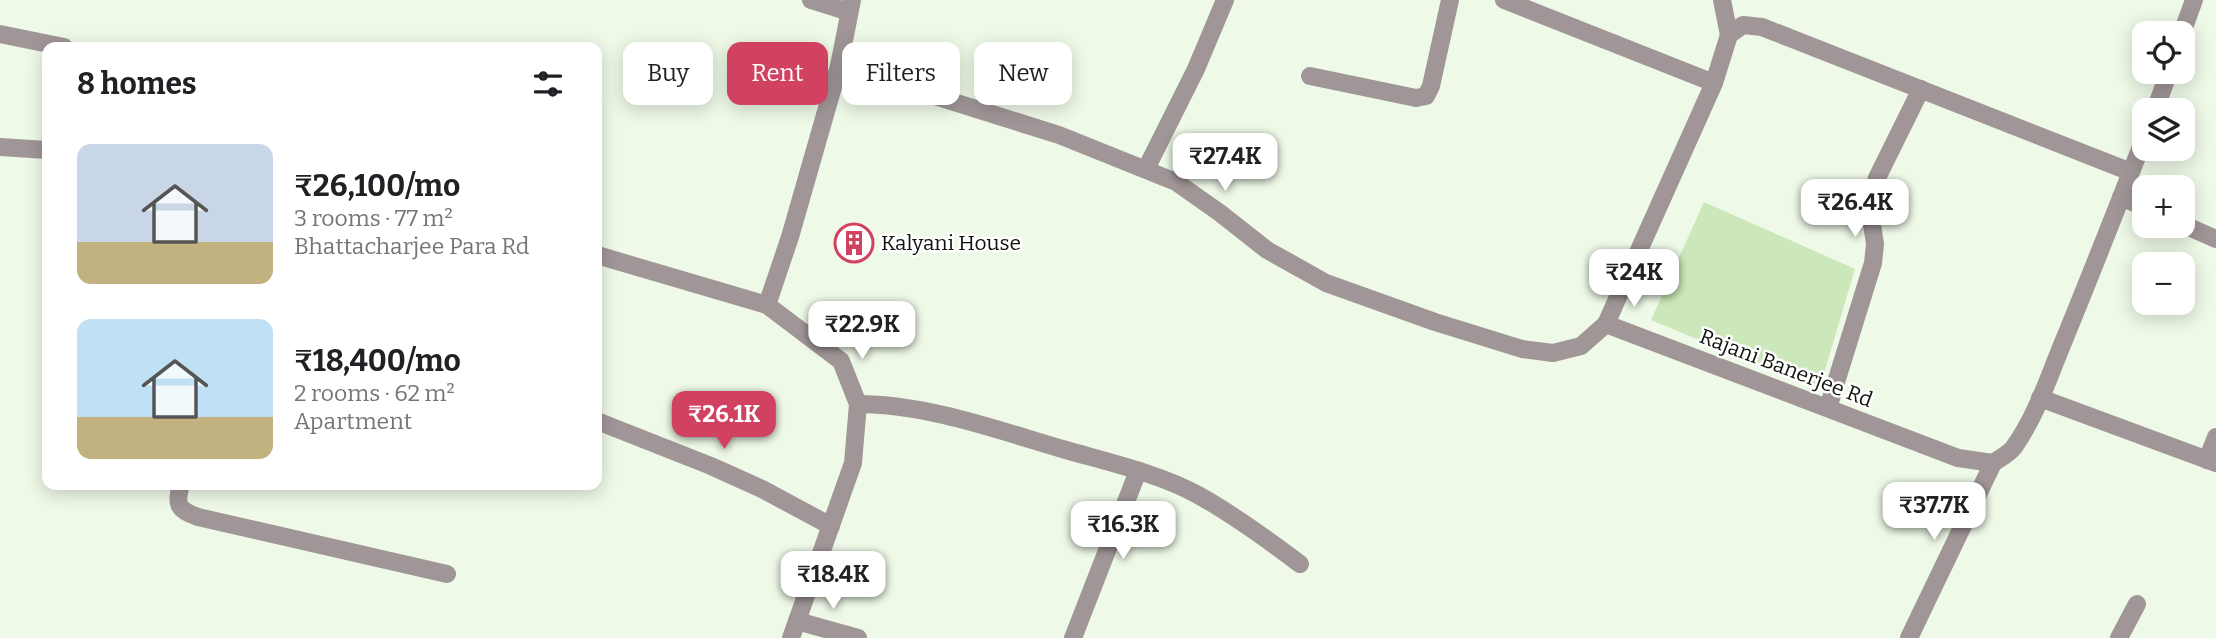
<!DOCTYPE html>
<meta charset="utf-8">
<style>
:root{--surface:#fff;--page:#f6f6f6;--text:#202124;--muted:#757577;--accent:#d14160}
body{margin:0;font-family:Bitter,serif;background:var(--page);color:var(--text);height:100vh;display:flex;flex-direction:column;font-size:26px;white-space:nowrap}
*{box-sizing:border-box;margin:0}
p{font-size:23px;color:var(--muted)}
.icon{flex:none;width:38px;height:38px;fill:none;stroke:currentColor;stroke-width:2;stroke-linecap:round;stroke-linejoin:round}
.map{position:relative;flex:1;overflow:hidden}
.panel{position:absolute;left:42px;top:42px;width:560px;height:448px;display:flex;flex-direction:column;background:var(--surface);border-radius:14px;box-shadow:0 4px 18px #0003}
.panel>*{flex:none}
.banner{position:absolute;left:623px;top:42px;width:665px;height:63px;display:flex;gap:14px}
.buttons{position:absolute;left:2132px;top:21px;display:grid;gap:14px}
.buttons a{display:grid;place-items:center;width:63px;height:63px;border-radius:14px;background:var(--surface);box-shadow:0 4px 18px #0003;font-size:35px}
.price{position:absolute;translate:-50% -60px;padding:0 16px;border-radius:14px;background:#fff;color:#222;font-size:23px;line-height:46px;filter:drop-shadow(0 2px 4px #0008)}
.price::after{content:'';position:absolute;left:50%;top:42px;width:21px;height:16px;margin-left:-10px;background:inherit;clip-path:polygon(0 0,100% 0,50% 100%)}
.price.current{background:var(--accent);color:#fff}
ul{padding:0;list-style:none}
li{display:flex;align-items:center;gap:21px;height:175px;padding:0 35px}
li span{display:grid;place-items:center;flex:none;width:196px;height:140px;border-radius:14px;color:#555}
li>.icon{margin-inline-start:auto}
span .icon{width:84px;height:84px;fill:#fffc;stroke-width:1}
li b{font-size:30px}
h2{display:flex;justify-content:space-between;align-items:center;height:84px;padding:0 35px;font-size:30px}
.chip{padding:0 24px;border-radius:14px;background:var(--surface);box-shadow:0 4px 18px #0003;font-size:24px;line-height:63px}
.chip.current{background:var(--accent);color:#fff}
.map>svg:first-child{display:block}
</style>
<div class="map">
<svg width="2216" height="638" viewBox="0 0 2216 638">
<rect width="100%" height="100%" fill="#eef9e7"/>
<!-- water -->
<path fill="#cce7b9" d="M1704,202L1855,269L1819,390L1651,320Z"/>
<g fill="none" stroke-linecap="round" stroke-linejoin="round">
<!-- street -->
<g stroke="#a09697" stroke-width="18">
<path d="M811,0L849,12"/>
<path d="M1504,0L1714,83"/>
<path d="M1722,0L1729,35"/>
<path d="M2182,33L2194,0"/>
<path d="M0,34L64,47"/>
<path d="M839,66L1059,135L1176,182L1220,213L1267,250L1326,283L1435,322L1522,349L1553,353L1581,346L1606,324"/>
<path d="M1310,76L1416,98L1426,96L1431,86L1450,0"/>
<path d="M2155,110L2169,72"/>
<path d="M0,147L47,150"/>
<path d="M1146,169L1196,69L1225,0"/>
<path d="M2131,172L1762,27L1743,25L1729,35L1714,83L1606,324L1958,458L1993,463C2000,458 2009,454 2014,447C2036,416 2048,379 2062,345C2090,277 2117,208 2144,139"/>
<path d="M2121,197L2144,207"/>
<path d="M2182,224L2216,239"/>
<path d="M597,255L767,305L841,361L858,404L853,463L791,638"/>
<path d="M767,305L790,237L839,66L852,0"/>
<path d="M2040,398L2216,463"/>
<path d="M858,404C927,404 1000,431 1066,450C1108,462 1160,474 1198,495C1234,515 1267,539 1300,564"/>
<path d="M1828,408L1873,263L1875,244L1870,211L1871,197L1877,178L1921,89"/>
<path d="M597,421L711,466L762,489L831,526"/>
<path d="M2207,460L2216,437"/>
<path d="M181,485C175,505 178,510 198,517L447,574"/>
<path d="M797,621L858,638"/>
<path d="M1073,638L1138,471"/>
<path d="M1909,638L1993,463"/>
<path d="M2119,638L2137,604"/>
</g>
</g>
<!-- icons -->
<defs>
<symbol id="building-ring" viewBox="-11 -11 22 22"><circle r="9.5" fill="#fff" stroke="#d14160" stroke-width="1.5"/><path d="M-4-6H4V6H1V3H-1V6H-4ZM-2.5-4.3h1.7v1.8h-1.7ZM.8-4.3h1.7v1.8H.8ZM-2.5-1h1.7V.8h-1.7ZM.8-1h1.7V.8H.8Z" fill="#d14160"/></symbol>
</defs>
<g fill-rule="evenodd">
<use href="#building-ring" x="832" y="221" width="44" height="44"/>
</g>
<g text-anchor="middle" stroke-width="5" stroke-linejoin="round" paint-order="stroke">
<!-- poi labels -->
<g font-size="21" fill="#0f130d" stroke="#fff" text-anchor="start">
<text x="881" y="250">Kalyani House</text>
</g>
<!-- street labels -->
<g font-size="21" fill="#0f130d" stroke="#fff">
<text transform="translate(1786 368) rotate(21)" y="7">Rajani Banerjee Rd</text>
</g>
</g>
</svg>
<div class="buttons">
<a><svg class="icon" aria-label="locate" viewBox="0 0 24 24"><circle cx="12" cy="12" r="6"/><path d="M12 2v4M12 18v4M2 12h4M18 12h4"/></svg></a>
<a><svg class="icon" aria-label="layers" viewBox="0 0 24 24"><path d="M12 4l9 5-9 5-9-5zM3 14l9 5 9-5"/></svg></a>
<a>+</a>
<a>−</a>
</div>
<b class="price" style="left:1225px;top:193px">₹27.4K</b>
<b class="price" style="left:1855px;top:239px">₹26.4K</b>
<b class="price" style="left:1634px;top:309px">₹24K</b>
<b class="price" style="left:862px;top:361px">₹22.9K</b>
<b class="price current" style="left:724px;top:451px">₹26.1K</b>
<b class="price" style="left:1934px;top:542px">₹37.7K</b>
<b class="price" style="left:1123px;top:561px">₹16.3K</b>
<b class="price" style="left:833px;top:611px">₹18.4K</b>
<div class="banner">
<a class="chip">Buy</a>
<a class="chip current">Rent</a>
<a class="chip">Filters</a>
<a class="chip">New</a>
</div>
<section class="panel">
<h2>8 homes<svg class="icon" aria-label="filters" viewBox="0 0 24 24"><path d="M4 7h16M4 17h16"/><circle cx="9" cy="7" r="2"/><circle cx="15" cy="17" r="2"/></svg></h2>
<ul>
<li><span style="background:linear-gradient(#c9d6e8 70%,#c2b280 0)"><svg class="icon" aria-label="home" viewBox="0 0 24 24"><path d="M3 11l9-7 9 7M6 9v11h12V9"/></svg></span><div><b>₹26,100/mo</b><p>3 rooms · 77 m²</p><p>Bhattacharjee Para Rd</p></div></li>
<li><span style="background:linear-gradient(#bfe0f5 70%,#c2b280 0)"><svg class="icon" aria-label="home" viewBox="0 0 24 24"><path d="M3 11l9-7 9 7M6 9v11h12V9"/></svg></span><div><b>₹18,400/mo</b><p>2 rooms · 62 m²</p><p>Apartment</p></div></li>
</ul>
</section>
</div>
